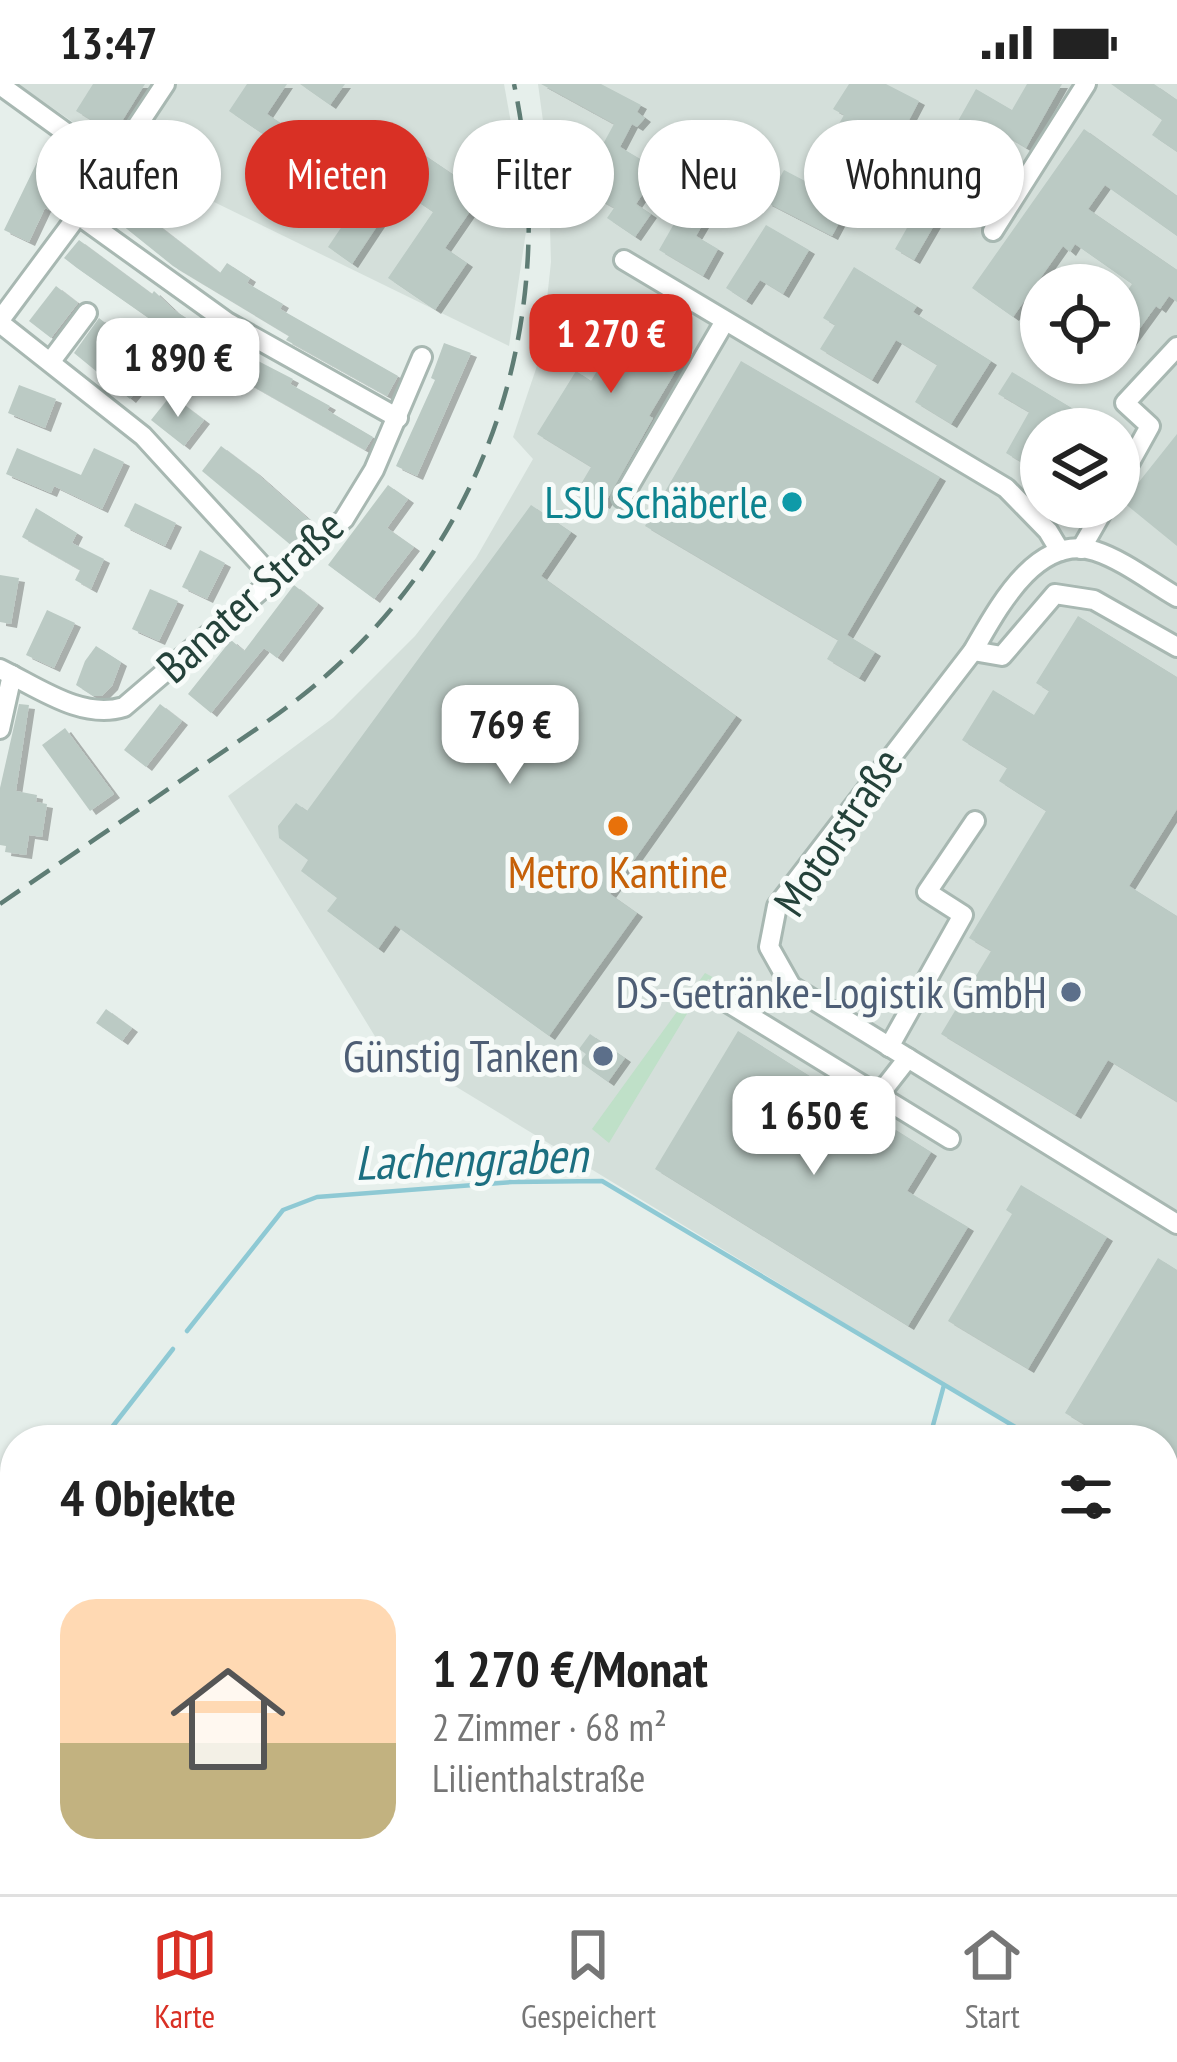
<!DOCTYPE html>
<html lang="de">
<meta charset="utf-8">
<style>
:root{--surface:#fff;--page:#f6f6f6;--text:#222;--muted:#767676;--line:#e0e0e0;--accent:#d93025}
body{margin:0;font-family:"PT Sans Narrow",sans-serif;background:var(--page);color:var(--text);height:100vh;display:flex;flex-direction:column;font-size:45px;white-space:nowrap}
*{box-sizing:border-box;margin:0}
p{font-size:39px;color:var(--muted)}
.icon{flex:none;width:66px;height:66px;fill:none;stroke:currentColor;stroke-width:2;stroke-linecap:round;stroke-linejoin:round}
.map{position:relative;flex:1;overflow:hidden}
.panel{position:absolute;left:0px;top:1341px;width:1179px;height:471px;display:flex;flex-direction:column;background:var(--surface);border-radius:48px 48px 0 0;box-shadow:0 3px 9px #0004}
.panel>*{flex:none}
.guide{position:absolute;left:36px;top:36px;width:1107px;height:108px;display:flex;gap:24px}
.buttons{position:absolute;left:1020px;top:180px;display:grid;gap:24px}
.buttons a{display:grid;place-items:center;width:120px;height:120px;border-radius:50%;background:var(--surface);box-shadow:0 3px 9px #0004;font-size:60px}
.price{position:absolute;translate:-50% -102px;padding:0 27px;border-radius:24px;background:#fff;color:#222;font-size:39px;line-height:78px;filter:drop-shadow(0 3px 6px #0008)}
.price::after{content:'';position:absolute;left:50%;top:72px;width:36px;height:27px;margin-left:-18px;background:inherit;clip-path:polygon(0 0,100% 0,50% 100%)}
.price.active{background:var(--accent);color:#fff}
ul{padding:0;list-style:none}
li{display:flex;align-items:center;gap:36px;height:300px;padding:0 60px}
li+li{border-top:3px solid var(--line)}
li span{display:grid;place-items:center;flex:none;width:336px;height:240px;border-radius:36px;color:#555}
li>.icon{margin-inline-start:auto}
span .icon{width:144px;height:144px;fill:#fffc;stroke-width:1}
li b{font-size:51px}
h2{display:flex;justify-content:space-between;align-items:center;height:144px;padding:0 60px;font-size:51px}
.pill{padding:0 42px;border-radius:54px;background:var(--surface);box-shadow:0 3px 9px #0004;font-size:42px;line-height:108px}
.pill.active{background:var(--accent);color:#fff}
.status{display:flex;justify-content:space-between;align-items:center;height:84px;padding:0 60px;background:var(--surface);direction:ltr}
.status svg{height:33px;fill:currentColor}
.menu{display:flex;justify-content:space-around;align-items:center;height:168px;border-top:3px solid var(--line);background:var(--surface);font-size:33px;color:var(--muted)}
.menu a{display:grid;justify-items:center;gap:6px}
.menu .active{color:var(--accent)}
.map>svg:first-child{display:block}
</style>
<div class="status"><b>13:47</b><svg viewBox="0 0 49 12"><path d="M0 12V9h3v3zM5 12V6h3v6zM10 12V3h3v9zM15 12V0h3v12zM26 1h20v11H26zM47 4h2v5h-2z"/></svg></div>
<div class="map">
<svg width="1177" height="1810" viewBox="0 0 1177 1810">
<defs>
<filter id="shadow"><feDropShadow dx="6" dy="4" stdDeviation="0" flood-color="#0004"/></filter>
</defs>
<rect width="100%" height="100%" fill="#e6efeb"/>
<!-- built -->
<g fill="#d4dfda" fill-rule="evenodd">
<path d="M18,0H504L528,134L509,262L126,75Z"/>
<path d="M538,0H1177V1441L1164,1434V1356H1036L376,954L228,712L333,634L415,552L476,474L533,375L513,353L541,270L551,178L548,74ZM1041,201H1119V279H1041ZM1041,345H1119V423H1041Z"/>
</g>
<!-- green -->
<path fill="#bfe0c8" d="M705,889L720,897L719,900L708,895L609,1059L592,1045Z"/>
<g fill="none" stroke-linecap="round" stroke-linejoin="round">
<!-- stream -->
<g stroke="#8ec9d4" stroke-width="4.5">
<path d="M187,1247L283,1126L317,1113L512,1098L602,1097L1037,1356"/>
<path d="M102,1356L173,1265"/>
<path d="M929,1356L944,1301"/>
<path d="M1164,1432L1177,1440"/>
<path d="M0,1487L15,1467"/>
<path d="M789,1810L793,1797"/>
</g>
</g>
<!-- building -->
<g fill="#bbcac4" filter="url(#shadow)">
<path d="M93,0H145L114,50L76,27Z"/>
<path d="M247,0H287L267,30L307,57L270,112L256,103L269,81L257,73L270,55L229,27Z"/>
<path d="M300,0H345L330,21Z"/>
<path d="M541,0H601L641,21L637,28L645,34L637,43L632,40L620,63L659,86L636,120L651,130L635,153L607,134L614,124L579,104L614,40Z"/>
<path d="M849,0H886L919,17L885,82L863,70L869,60L837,43L844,31L833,25Z"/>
<path d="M1027,0H1062L1026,64L991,43L914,176L895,165L916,128L909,124L976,5L1012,26Z"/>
<path d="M1111,0H1154L1177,16V68L1152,51L1162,36Z"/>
<path d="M175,40L194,52L174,83L156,72Z"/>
<path d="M1084,45L1177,112V152L1105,101L1088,125L1177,186V218L1169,212L1160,225L1156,222L1119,273V219L1132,200L1075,160L1070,168L1063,162L1013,233L972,204Z"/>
<path d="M361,46L400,72L408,60L482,110L445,164L467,179L435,226L388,194L433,128L384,95L380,102L347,75L350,70L346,67Z"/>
<path d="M42,68L72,83L51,127L45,124L29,158L4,146Z"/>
<path d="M784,86L849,120L832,152L766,118Z"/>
<path d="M119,102L140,118L136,124L220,189L227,179L250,194L247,199L283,220L280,225L398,292L387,312L286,256L289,252L173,182L102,125Z"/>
<path d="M695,103L717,116L696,152L718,165L703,192L659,166Z"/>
<path d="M363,111L387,127L352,180L328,163Z"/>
<path d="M766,141L809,166L783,210L760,196L746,217L726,204Z"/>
<path d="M79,156L152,210L154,207L174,226L229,262L293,295L290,300L330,322L327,326L373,353L365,366L214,280L77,184L64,174Z"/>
<path d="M854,183L917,222L913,228L991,277L951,340L915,318L937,281L896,256L872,296L820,265L835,241L823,234Z"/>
<path d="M56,202L78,219L51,254L29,237Z"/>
<path d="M592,219L628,241L637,225L669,245L660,261L683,275L649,332L653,334L604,421L578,405L591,383L537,350L576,287L591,297L604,275L570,254Z"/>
<path d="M99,234L108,241L101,251L150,291L130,315L74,269Z"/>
<path d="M444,259L471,269L417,392L396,382L435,296L431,294Z"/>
<path d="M741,277L940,393L847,551L875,568L859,594L827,575L838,556L645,442Z"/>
<path d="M1012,288L1085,332L1077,345H1041V390L1006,369L1029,328L998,310Z"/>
<path d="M19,301L56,315L45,344L8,329Z"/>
<path d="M171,311L204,336L184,362L151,336Z"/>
<path d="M1177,350V462L1123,418Z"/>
<path d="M221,362L254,387L315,441L292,462L202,387Z"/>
<path d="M17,364L81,391L94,364L124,378L102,425L54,402L51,409L6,390Z"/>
<path d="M388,401L408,415L387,444L414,463L374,515L328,481Z"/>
<path d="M135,419L176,439L165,462L124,442Z"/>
<path d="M531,421L571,448L541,492L736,632L610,810L637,829L549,952L395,841L378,865L327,827L337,814L301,787L308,776L279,754L278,742L296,719L307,727Z"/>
<path d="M36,424L77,449L72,459L104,475L91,505L75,496L80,486L22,453Z"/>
<path d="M200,466L225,479L207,515L182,503Z"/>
<path d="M0,491L19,494L11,540L0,538Z"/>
<path d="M294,501L318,520L277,574L264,564L211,629L188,610L231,556L244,567Z"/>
<path d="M150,505L178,517L159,557L132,545Z"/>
<path d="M47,526L75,539L54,584L26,571Z"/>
<path d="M1078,532L1177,593V725L1129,802L1177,832V1018L1108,976L1075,1031L941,950L991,867L969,854L1046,727L999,697L1007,684L962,656L993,606L1034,631L1049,607L1036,599Z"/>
<path d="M96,562L121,578L112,602L102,612H93L76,601L85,577Z"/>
<path d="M19,620L29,621L16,707L37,711L36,718L47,720L42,753L29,751L26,771L5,768L6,762L0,761V704Z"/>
<path d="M160,620L182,637L146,683L124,666Z"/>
<path d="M65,644L114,710L90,727L42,661Z"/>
<path d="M106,925L132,944L122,957L96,939Z"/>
<path d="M738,947L931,1068L907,1107L968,1143L908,1242L655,1085Z"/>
<path d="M590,950L625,974L608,998L580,978L586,970L579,965Z"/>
<path d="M1021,1101L1107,1153L1028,1285L948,1237L1012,1130L1006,1126Z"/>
<path d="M1158,1174L1177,1186V1396L1164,1389V1356H1110L1065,1329Z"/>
</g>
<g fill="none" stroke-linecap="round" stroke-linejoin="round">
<defs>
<g id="minor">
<path d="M0,1L112,82"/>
<path d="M78,131L227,238L398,334"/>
<path d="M993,147L1086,0"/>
<path d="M624,176L1006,404L1048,447L1060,467"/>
<path d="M0,236L78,131L165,0"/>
<path d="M0,239L143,352L274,495"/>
<path d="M51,277L87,229"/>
<path d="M1119,398L1150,342L1125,319L1177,263"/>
<path d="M622,414L725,237"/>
<path d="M1081,465L1105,423"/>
<path d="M1177,513C1151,498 1123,476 1095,467C1036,449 997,526 973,567L777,822L769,863L791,902L1177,1140"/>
<path d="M973,567L1002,572L1055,510L1094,516L1177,563"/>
<path d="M0,585C39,604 82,636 124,623L344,435L374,386L422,273"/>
<path d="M0,645L12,591"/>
<path d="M727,918L950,1055"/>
<path d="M889,963L963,831L927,808L975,737"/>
<path d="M879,1011L908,974"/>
</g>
</defs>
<!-- minor casing -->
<use href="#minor" stroke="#a8b8b2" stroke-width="24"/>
<!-- minor -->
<use href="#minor" stroke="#fff" stroke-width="18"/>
<!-- rail -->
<path stroke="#5f7d75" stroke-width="4.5" stroke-dasharray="24 12" stroke-linecap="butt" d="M0,820C65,775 131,731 196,686C241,655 288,626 329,589C498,439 560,218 514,0"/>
</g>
<!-- markers -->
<circle fill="#0f9aa8" stroke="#f7fbf9" stroke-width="4.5" cx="792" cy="418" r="12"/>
<circle fill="#e8710a" stroke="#f7fbf9" stroke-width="4.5" cx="618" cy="742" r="12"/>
<g fill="#5c6f8a" stroke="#f7fbf9" stroke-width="4.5">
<circle cx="1071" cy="908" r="12"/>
<circle cx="603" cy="972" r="12"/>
</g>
<g text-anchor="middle" stroke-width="10" stroke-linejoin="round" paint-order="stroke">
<!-- culture labels -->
<g font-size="45" fill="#0d838f" stroke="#f7fbf9" text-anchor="end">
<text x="768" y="434">LSU Schäberle</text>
</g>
<!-- street labels -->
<g font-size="45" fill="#24423a" stroke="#f7fbf9">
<text transform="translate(250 512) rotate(-42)" y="16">Banater Straße</text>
<text transform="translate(838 748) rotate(-56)" y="16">Motorstraße</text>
</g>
<!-- food labels -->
<g font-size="45" fill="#c56008" stroke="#f7fbf9">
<text x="618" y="804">Metro Kantine</text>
</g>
<!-- service labels -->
<g font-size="45" fill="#4e5e75" stroke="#f7fbf9" text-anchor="end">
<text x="1047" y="924">DS-Getränke-Logistik GmbH</text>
<text x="579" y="988">Günstig Tanken</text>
</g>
<!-- water labels -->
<g font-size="48" font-style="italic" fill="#1c6f80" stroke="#f7fbf9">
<text transform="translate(471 1075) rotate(-2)" y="17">Lachengraben</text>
</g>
</g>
</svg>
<div class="buttons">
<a><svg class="icon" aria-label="locate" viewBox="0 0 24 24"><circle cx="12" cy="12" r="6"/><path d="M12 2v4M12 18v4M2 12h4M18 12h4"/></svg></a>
<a><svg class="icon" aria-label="layers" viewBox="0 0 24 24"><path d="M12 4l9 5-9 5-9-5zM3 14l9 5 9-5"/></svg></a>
</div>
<b class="price active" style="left:611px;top:312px">1 270 €</b>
<b class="price" style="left:178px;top:336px">1 890 €</b>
<b class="price" style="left:510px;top:703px">769 €</b>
<b class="price" style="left:814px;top:1094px">1 650 €</b>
<div class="guide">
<a class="pill">Kaufen</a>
<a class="pill active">Mieten</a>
<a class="pill">Filter</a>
<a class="pill">Neu</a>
<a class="pill">Wohnung</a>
</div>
<section class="panel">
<h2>4 Objekte<svg class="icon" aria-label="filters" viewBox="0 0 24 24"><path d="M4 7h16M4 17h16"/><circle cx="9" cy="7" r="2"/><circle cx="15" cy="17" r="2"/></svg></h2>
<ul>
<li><span style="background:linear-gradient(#ffd9b3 60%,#c2b280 0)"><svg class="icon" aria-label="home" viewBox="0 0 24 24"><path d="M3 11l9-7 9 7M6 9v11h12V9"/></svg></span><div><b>1 270 €/Monat</b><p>2 Zimmer · 68 m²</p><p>Lilienthalstraße</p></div></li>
</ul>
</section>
</div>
<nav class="menu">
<a class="active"><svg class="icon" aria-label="map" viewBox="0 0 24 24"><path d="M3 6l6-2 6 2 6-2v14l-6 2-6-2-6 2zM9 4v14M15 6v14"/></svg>Karte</a>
<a><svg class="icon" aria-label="saved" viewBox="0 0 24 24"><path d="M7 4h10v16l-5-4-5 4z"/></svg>Gespeichert</a>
<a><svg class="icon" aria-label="home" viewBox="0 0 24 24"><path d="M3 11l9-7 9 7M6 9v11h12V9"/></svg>Start</a>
</nav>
